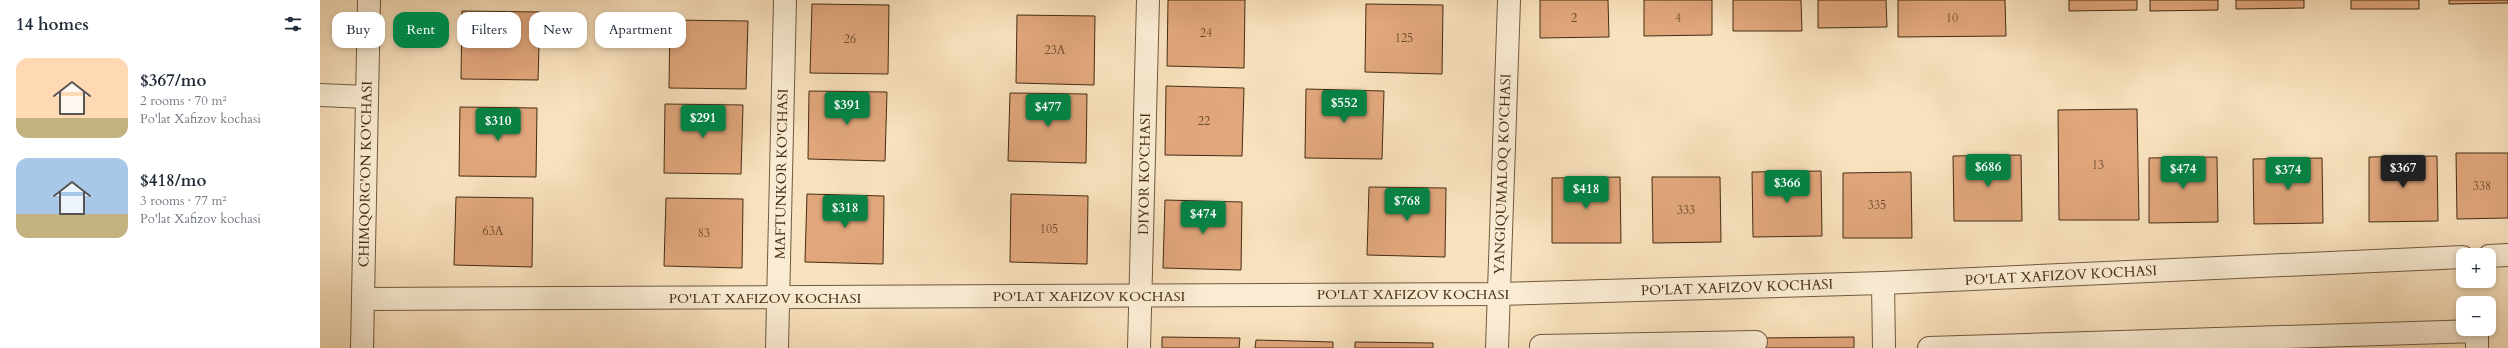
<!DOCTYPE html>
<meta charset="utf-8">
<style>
:root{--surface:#fff;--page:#f2f2f3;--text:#1f2937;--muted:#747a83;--accent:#0b8043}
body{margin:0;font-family:Cardo,serif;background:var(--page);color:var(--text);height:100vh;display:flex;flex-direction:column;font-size:15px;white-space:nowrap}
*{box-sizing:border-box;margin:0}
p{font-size:13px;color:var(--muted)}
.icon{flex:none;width:22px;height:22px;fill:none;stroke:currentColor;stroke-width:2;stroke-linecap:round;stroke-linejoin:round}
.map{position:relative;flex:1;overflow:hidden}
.panel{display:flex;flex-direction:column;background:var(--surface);width:320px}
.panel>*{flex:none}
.banner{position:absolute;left:12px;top:12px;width:380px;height:36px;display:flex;gap:8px}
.fabs{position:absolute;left:2136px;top:248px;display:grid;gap:8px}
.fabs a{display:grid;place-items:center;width:40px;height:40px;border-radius:8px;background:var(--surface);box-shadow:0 2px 6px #0003;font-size:20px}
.price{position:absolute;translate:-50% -34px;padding:0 9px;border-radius:4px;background:var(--accent);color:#fff;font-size:13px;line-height:26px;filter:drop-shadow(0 1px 2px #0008)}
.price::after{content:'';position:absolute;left:50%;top:24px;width:12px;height:9px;margin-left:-6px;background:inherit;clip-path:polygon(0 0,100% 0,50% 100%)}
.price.on{background:#222;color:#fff}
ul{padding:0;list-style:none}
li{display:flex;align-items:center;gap:12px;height:100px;padding:0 16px}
li span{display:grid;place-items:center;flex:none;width:112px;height:80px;border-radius:12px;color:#555}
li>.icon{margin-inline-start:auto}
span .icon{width:48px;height:48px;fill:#fffc;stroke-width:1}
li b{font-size:17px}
h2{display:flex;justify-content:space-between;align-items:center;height:48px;padding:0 16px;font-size:17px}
.pill{padding:0 14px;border-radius:12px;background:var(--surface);box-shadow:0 2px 6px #0003;font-size:14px;line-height:36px}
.pill.on{background:var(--accent);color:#fff}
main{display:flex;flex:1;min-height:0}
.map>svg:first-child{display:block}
</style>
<main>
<section class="panel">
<h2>14 homes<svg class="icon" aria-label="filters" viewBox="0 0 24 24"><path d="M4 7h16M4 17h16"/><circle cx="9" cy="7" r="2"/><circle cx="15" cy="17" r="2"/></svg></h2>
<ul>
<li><span style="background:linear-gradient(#ffd9b3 75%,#c2b280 0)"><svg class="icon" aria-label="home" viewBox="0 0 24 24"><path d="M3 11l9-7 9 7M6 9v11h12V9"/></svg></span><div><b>$367/mo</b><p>2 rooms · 70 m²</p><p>Po'lat Xafizov kochasi</p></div></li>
<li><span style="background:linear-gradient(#a9c7e8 70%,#c2b280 0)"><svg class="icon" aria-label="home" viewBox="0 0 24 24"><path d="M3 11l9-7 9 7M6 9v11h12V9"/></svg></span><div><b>$418/mo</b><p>3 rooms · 77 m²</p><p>Po'lat Xafizov kochasi</p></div></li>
</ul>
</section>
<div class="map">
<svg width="2188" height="348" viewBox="0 0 2188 348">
<rect width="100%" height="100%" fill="#f8e1bd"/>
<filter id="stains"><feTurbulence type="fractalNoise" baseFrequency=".005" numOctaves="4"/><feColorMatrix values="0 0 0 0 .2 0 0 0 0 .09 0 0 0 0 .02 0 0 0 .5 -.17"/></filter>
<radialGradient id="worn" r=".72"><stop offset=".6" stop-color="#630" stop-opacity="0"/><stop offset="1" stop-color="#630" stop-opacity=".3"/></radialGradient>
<!-- building -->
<g fill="#e1a67c" stroke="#442d12">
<path d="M848,0H925L924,68L847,66Z"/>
<path d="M1220,0H1288L1289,37L1220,38Z"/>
<path d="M1324,0H1392V35L1324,36Z"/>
<path d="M1413,0H1481L1482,31H1413Z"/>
<path d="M1498,0H1566L1567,27L1498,28Z"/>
<path d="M1578,0H1685L1686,36L1578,37Z"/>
<path d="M1749,0H1817V10L1749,11Z"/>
<path d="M1830,0H1898V10L1830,11Z"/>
<path d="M1916,0H1984V8L1916,9Z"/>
<rect x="2031" y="0" width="68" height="9"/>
<path d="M2129,0H2188V3L2129,4Z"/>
<path d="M492,4L569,5L568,74L490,73Z"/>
<path d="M1046,4L1123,5L1122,74L1045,72Z"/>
<path d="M142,11L220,12L218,80L141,79Z"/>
<path d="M697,15L775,16L774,85L696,83Z"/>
<path d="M350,20L428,21L426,89L349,88Z"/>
<path d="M846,86L924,88L922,156L845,155Z"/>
<path d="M986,89L1064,91L1062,159L985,158Z"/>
<path d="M489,91L567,92L565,161L488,159Z"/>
<path d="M690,93L767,94L766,163L688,161Z"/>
<path d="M345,104L423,105L421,174L344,173Z"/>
<path d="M140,107L217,108L216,177L139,176Z"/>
<path d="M1817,109L1819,220H1739L1738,110Z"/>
<path d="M2136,153H2188V218L2137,219Z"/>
<path d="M1701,155L1702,221H1634L1633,156Z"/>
<path d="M2117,156L2118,221L2049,222V157Z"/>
<path d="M1897,157L1898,222L1829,223V158Z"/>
<path d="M2002,158L2003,223L1934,224L1933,159Z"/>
<path d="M1501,171L1502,236L1433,237L1432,172Z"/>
<path d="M1591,172L1592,238H1523V173Z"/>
<path d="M1300,177L1301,243H1232V178Z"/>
<path d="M1332,177H1400L1401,242L1333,243Z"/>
<path d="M1049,187L1126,188L1125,257L1047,255Z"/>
<path d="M487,194L564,196L563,264L485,262Z"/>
<path d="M691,194L768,196L767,264L690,262Z"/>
<path d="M136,197L213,198L212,267L134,265Z"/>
<path d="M346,198L423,199L422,268L344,266Z"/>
<path d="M845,200L922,202L921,270L843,268Z"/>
<path d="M842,337L920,338L919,348H842Z"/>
<path d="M1534,337V348H1442V338Z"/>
<path d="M936,340L1013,342V348H935Z"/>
<path d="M1035,342L1113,343V348H1035Z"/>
</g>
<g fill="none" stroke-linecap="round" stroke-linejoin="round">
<defs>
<g id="minor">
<path d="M0,95L46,97"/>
<path d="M2169,256L2188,255"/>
<path d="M1563,283L1564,348"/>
<path d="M43,299L1178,294L1563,283L2143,257"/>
<path d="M42,348L49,0"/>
<path d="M457,348L465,0"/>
<path d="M819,348L828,0"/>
<path d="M1177,348L1189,0"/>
<path d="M1221,348V346L1436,342"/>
<path d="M1609,348L2157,331V348"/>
</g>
</defs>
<!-- minor casing -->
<use href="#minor" stroke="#715a3d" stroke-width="24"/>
<!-- minor -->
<use href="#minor" stroke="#faecd4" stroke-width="22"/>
</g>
<g text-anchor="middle" stroke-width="3" stroke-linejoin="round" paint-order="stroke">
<!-- number labels -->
<g font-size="12" fill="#6b4b2c">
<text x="1254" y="22">2</text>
<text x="1358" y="22">4</text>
<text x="1632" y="22">10</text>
<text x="886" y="37">24</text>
<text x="1084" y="42">125</text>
<text x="530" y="43">26</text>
<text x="735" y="54">23A</text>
<text x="884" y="125">22</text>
<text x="1778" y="169">13</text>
<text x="2162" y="190">338</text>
<text x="1557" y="209">335</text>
<text x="1366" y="214">333</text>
<text x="729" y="233">105</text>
<text x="173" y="235">63A</text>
<text x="384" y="237">83</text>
</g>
<!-- street labels -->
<g font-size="14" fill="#442d12" stroke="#faecd4">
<text transform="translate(45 174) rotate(-89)" y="5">CHIMQORG'ON KO'CHASI</text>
<text transform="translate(461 174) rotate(-89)" y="5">MAFTUNKOR KO'CHASI</text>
<text transform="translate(824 174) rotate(-89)" y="5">DIYOR KO'CHASI</text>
<text transform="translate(1182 174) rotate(-88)" y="5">YANGIQUMALOQ KO'CHASI</text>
<text transform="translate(1741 275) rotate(-3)" y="5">PO'LAT XAFIZOV KOCHASI</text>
<text transform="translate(1417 287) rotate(-2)" y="5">PO'LAT XAFIZOV KOCHASI</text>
<text x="1093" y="299">PO'LAT XAFIZOV KOCHASI</text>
<text x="769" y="301">PO'LAT XAFIZOV KOCHASI</text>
<text x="445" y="303">PO'LAT XAFIZOV KOCHASI</text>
</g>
</g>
<rect width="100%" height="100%" filter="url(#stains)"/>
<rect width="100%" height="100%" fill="url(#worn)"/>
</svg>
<div class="fabs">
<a>+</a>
<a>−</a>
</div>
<b class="price" style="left:1024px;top:124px">$552</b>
<b class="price" style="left:527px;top:126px">$391</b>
<b class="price" style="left:728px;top:128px">$477</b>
<b class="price" style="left:383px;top:139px">$291</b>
<b class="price" style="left:178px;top:142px">$310</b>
<b class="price" style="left:1668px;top:188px">$686</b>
<b class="price on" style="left:2083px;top:189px">$367</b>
<b class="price" style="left:1863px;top:190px">$474</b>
<b class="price" style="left:1968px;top:191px">$374</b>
<b class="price" style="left:1467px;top:204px">$366</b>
<b class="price" style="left:1266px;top:210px">$418</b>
<b class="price" style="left:1087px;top:222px">$768</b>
<b class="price" style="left:525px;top:229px">$318</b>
<b class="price" style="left:883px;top:235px">$474</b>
<div class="banner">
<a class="pill">Buy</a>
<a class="pill on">Rent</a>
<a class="pill">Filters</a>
<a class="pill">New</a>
<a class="pill">Apartment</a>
</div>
</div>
</main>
